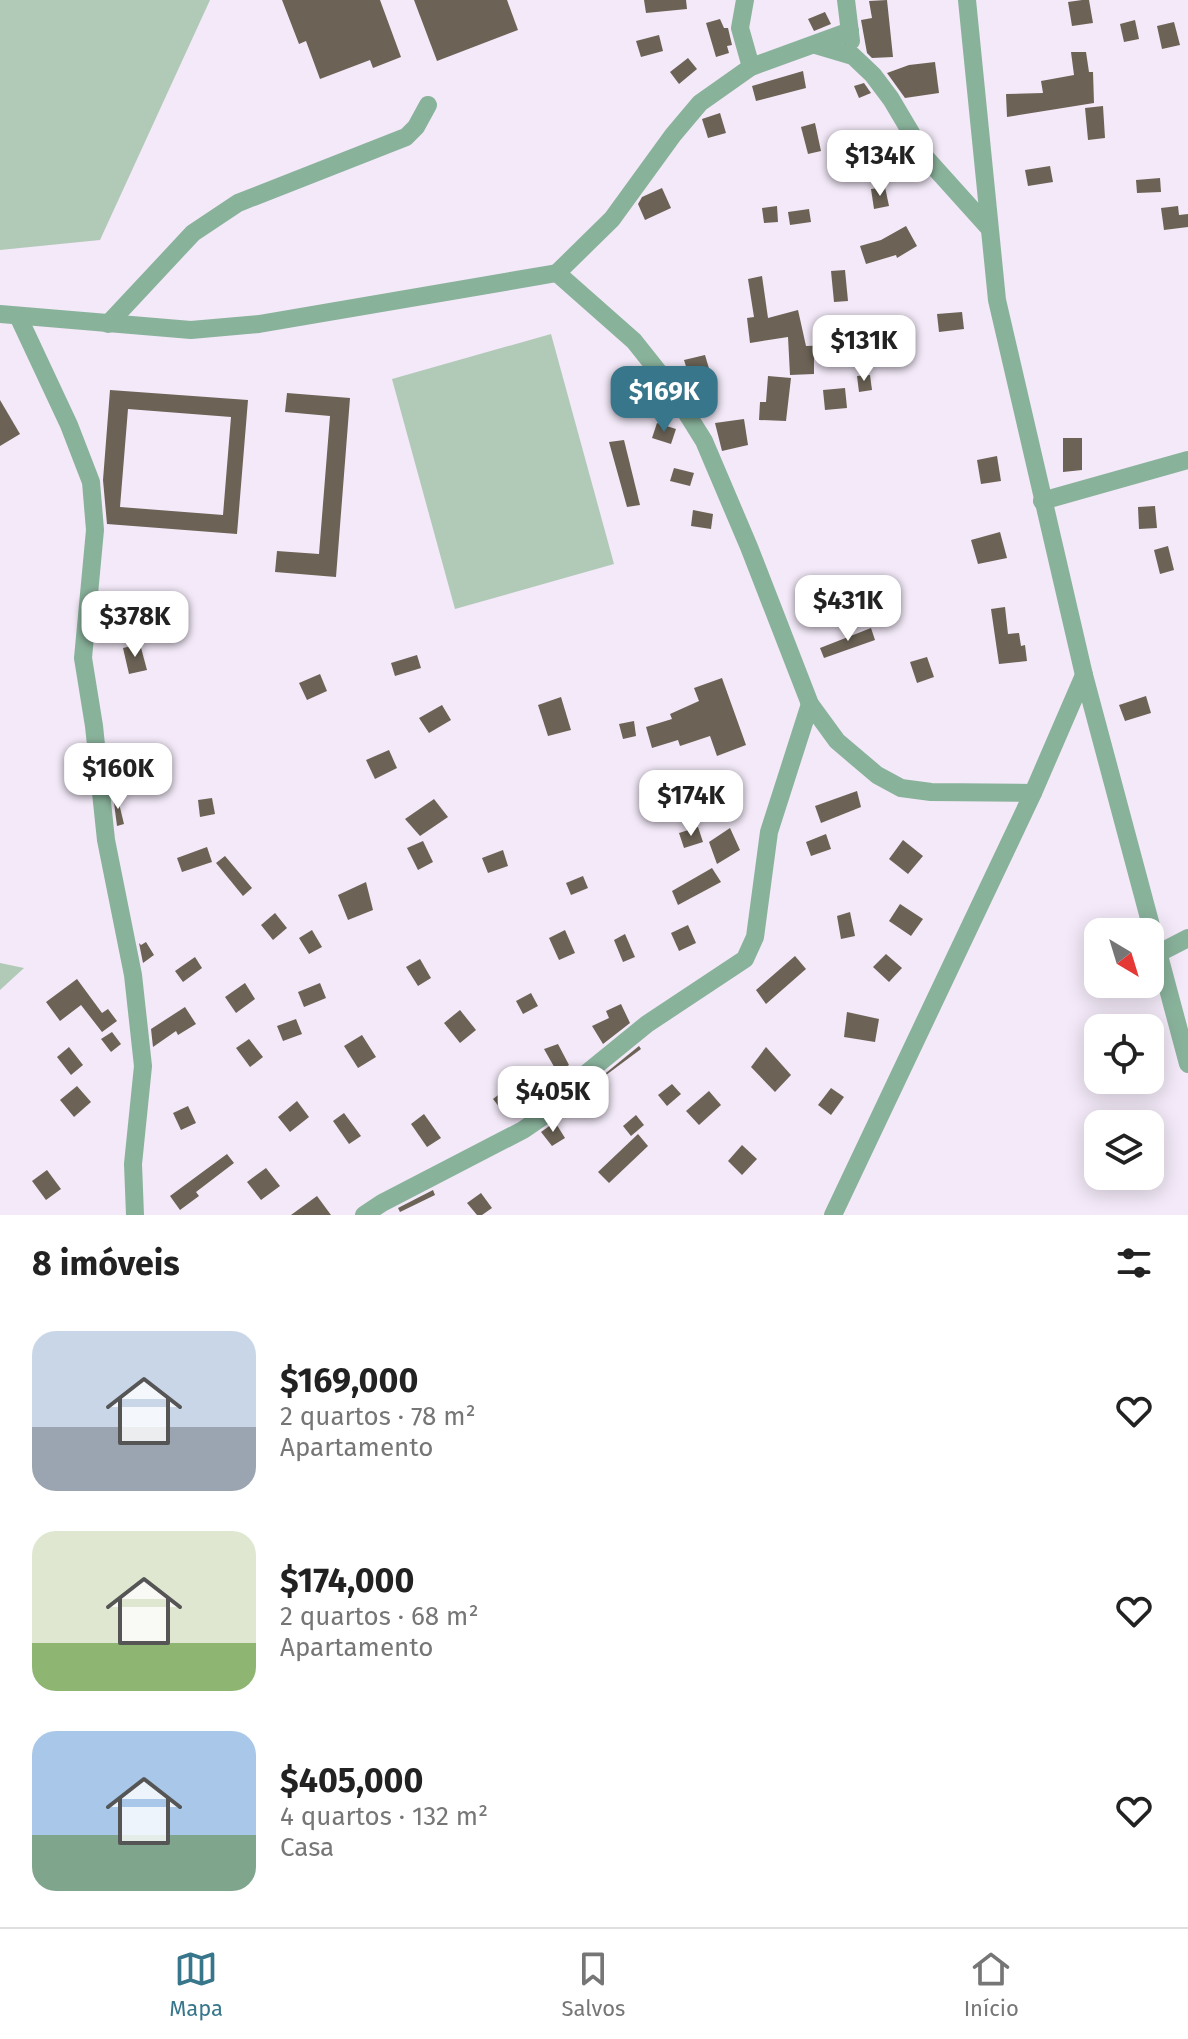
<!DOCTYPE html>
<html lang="pt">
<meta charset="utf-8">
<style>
:root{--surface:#fff;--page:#f6f6f6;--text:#222;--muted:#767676;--line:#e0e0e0;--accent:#37768b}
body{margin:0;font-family:"Fira Sans",sans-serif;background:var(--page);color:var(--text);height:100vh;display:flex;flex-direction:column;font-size:30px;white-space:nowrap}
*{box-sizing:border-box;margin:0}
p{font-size:26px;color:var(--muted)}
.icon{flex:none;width:44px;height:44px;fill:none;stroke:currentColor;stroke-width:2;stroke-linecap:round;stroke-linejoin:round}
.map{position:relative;height:1215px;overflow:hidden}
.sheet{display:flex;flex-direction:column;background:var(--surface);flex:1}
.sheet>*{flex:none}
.needle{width:52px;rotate:142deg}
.controls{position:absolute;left:1084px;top:918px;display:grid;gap:16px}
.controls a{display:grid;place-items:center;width:80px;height:80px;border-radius:16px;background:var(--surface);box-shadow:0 4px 20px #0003;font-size:40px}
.price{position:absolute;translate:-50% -68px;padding:0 18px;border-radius:16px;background:#fff;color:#222;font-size:26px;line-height:52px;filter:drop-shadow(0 2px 4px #0008)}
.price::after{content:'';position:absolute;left:50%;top:48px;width:24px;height:18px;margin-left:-12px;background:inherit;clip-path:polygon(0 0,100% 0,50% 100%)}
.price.on{background:var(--accent);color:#fff}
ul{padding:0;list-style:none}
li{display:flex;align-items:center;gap:24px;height:200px;padding:0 32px}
li span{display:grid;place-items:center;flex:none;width:224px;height:160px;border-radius:24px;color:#555}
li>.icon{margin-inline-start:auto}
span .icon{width:96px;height:96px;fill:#fffc;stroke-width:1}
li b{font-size:34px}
h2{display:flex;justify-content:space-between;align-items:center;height:96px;padding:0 32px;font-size:34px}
.tabs{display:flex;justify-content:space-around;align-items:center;height:112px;border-top:2px solid var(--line);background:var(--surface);font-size:22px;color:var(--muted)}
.tabs a{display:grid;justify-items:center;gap:4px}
.tabs .on{color:var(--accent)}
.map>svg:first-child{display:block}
</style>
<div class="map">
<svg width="1188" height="1215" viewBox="0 0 1188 1215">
<rect width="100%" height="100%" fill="#f3e9f8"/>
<!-- green -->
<g fill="#b1c9b7">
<path d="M0,0H210L100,240L0,250Z"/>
<path d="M551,334L614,564L455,609L392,379Z"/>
<path d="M0,963L24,968L0,990Z"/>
</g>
<!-- building -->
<g fill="#6c6356" fill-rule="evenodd">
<path d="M282,0H380L401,57L373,68L370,60L320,79L306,41L299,44Z"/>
<path d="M414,0H507L518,30L437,61Z"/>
<path d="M644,0H686L687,9L646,13Z"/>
<path d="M887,0L893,57L872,58L867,53L861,20L872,18L869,1Z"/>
<path d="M1082,0H1089L1093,23L1072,26L1068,2Z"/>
<path d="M825,12L831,24L814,31L808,19Z"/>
<path d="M720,19L724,28H728L732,45L727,46L729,53L716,57L706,23Z"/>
<path d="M1135,20L1139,39L1124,42L1120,24Z"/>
<path d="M1174,22L1180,45L1162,49L1157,26Z"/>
<path d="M659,35L663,51L641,57L636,41Z"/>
<path d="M1071,52H1086L1089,72H1093L1094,103L1007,117L1006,94L1043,93L1041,81L1074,75Z"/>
<path d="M688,58L697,69L679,84L670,72Z"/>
<path d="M935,62L939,93L905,98L887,73L909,65Z"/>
<path d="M803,71L806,88L756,101L752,86Z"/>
<path d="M864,83L871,93L859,98L854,86Z"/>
<path d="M1103,106L1105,138L1088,140L1085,108Z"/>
<path d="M720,113L726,133L708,138L702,119Z"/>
<path d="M815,123L821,151L808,154L801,127Z"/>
<path d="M884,131L893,151L874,159L865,139Z"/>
<path d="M1050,166L1053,182L1028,186L1025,170Z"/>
<path d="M1160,178L1161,192L1137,193L1136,180Z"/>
<path d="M885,187L889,206L874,209L871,189Z"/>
<path d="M662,188L671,208L645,220L638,204L642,197Z"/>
<path d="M777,206L778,222L764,223L762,208Z"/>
<path d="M1178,206L1179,215L1188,214V227L1164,230L1161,208Z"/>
<path d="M809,209L811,222L790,225L788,212Z"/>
<path d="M906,226L917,246L897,258L896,255L866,264L860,246L881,240Z"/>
<path d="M845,270L848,301L834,302L831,271Z"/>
<path d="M762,276L768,318L798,310L806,346L834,345L831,332L845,329L849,350L814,358V374L790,375L788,337L750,343L747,318L754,317L748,279Z"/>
<path d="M962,312L964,329L939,332L937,314Z"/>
<path d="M705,355L713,382L693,389L684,360Z"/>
<path d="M870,375L872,390L859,392L857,376Z"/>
<path d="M768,376L791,378L786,421L759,420L760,402H766Z"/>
<path d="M845,388L847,408L825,410L823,390Z"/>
<path d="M110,390L248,400L237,534L107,524L103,480ZM128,409L231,417L223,515L120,507Z"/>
<path d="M287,393L350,398L336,577L275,572L277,551L319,554L330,416L285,412Z"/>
<path d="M0,400L20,434L0,446Z"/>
<path d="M744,419L748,445L722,451L715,423Z"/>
<path d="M657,423L676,429L671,444L652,438Z"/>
<path d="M1063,438H1082V470L1063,472Z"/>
<path d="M624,440L640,505L627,507L609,442Z"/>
<path d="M997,456L1001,481L981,484L977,460Z"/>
<path d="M674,468L694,473L690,486L670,481Z"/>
<path d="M1155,506L1157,528L1139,529L1138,507Z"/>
<path d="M693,510L713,514L711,529L691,526Z"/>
<path d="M1000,532L1007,558L978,564L971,540Z"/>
<path d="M1168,546L1174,570L1160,574L1154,550Z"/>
<path d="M1005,607L1008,634L1019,633L1021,646L1025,645L1027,661L999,664L991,609Z"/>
<path d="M871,628L875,640L824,658L820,648Z"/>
<path d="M140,644L147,670L129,674L123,648Z"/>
<path d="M417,655L421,668L395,676L391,663Z"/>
<path d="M927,657L934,677L917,683L910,662Z"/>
<path d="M320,674L327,691L307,700L299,683Z"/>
<path d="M722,678L746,745L717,756L710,736L680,746L678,740L652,748L646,727L672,719L670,714L699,701L694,688Z"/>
<path d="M1146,696L1151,713L1125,721L1119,705Z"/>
<path d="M561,697L571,730L548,736L538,705Z"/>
<path d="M442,705L451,720L429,733L419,718Z"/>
<path d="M634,721L636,736L623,739L619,724Z"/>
<path d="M389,750L397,768L375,779L366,760Z"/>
<path d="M857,791L861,807L821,823L815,806Z"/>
<path d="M113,795H117L124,824L117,826Z"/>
<path d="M212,798L215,814L200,817L198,800Z"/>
<path d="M434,799L448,817L420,836L405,819Z"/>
<path d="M698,827L703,842L684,848L679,833Z"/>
<path d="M730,828L740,850L717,864L709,842Z"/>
<path d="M826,834L831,849L811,856L806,842Z"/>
<path d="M903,840L923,856L908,874L889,859Z"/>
<path d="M423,841L433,862L418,870L407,848Z"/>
<path d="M207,847L212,862L182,872L177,858Z"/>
<path d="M503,850L508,866L488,873L482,858Z"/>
<path d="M225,856L252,888L243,896L216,863Z"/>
<path d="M712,868L721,882L678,905L672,891Z"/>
<path d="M583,876L588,888L571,895L566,883Z"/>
<path d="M366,882L373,910L348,920L338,895Z"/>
<path d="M900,904L923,919L911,936L889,921Z"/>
<path d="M850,912L855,936L841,939L837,916Z"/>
<path d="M275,913L287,928L273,940L261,925Z"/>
<path d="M688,925L696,943L679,951L671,933Z"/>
<path d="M312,930L322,947L309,954L299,938Z"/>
<path d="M565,930L575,953L559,960L549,938Z"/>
<path d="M625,934L635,957L623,962L614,940Z"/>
<path d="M146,942L154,955L143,963L139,943L141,945Z"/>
<path d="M886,954L902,968L889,982L873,967Z"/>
<path d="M795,956L806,969L766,1004L756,990Z"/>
<path d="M195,957L202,968L183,982L175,971Z"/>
<path d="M420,959L431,978L418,986L406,967Z"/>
<path d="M77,979L102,1013L108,1009L117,1021L102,1032L81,1005L60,1021L46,1002Z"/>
<path d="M245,983L255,999L236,1013L225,997Z"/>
<path d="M320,983L326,998L304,1007L298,992Z"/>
<path d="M531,993L538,1006L523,1014L516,1001Z"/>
<path d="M621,1004L630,1023L603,1044L592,1026L609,1018L606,1011Z"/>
<path d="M185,1007L196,1024L178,1035L176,1031L153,1047L151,1029Z"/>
<path d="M460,1010L476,1030L460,1043L444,1023Z"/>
<path d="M847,1012L879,1019L875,1042L844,1037Z"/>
<path d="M296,1019L302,1034L283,1041L277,1026Z"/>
<path d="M112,1032L121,1044L111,1052L101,1039Z"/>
<path d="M362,1035L376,1057L358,1068L344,1046Z"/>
<path d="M249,1039L263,1057L250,1067L236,1048Z"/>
<path d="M558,1044L569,1065L557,1072L544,1049Z"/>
<path d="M639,1046L641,1049L594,1084L596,1081Z"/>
<path d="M69,1047L83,1065L71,1075L57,1057Z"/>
<path d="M766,1047L791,1075L775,1092L751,1067Z"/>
<path d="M672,1084L681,1094L667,1106L658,1095Z"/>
<path d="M511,1085L522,1100L504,1113L493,1099Z"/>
<path d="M77,1086L91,1102L74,1117L60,1100Z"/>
<path d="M831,1088L844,1097L831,1115L818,1105Z"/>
<path d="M709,1091L721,1105L699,1125L686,1111Z"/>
<path d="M297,1101L309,1117L290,1132L278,1117Z"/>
<path d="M188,1106L196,1123L181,1130L173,1113Z"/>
<path d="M344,1113L361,1136L349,1144L333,1121Z"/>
<path d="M424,1114L441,1138L427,1147L411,1124Z"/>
<path d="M636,1115L644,1125L631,1136L623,1126Z"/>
<path d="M555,1122L565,1138L552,1146L541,1132Z"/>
<path d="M638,1134L648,1146L609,1183L598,1172Z"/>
<path d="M742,1145L757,1159L742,1175L728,1161Z"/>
<path d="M227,1154L234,1163L196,1192L199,1196L180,1210L170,1196Z"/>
<path d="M266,1168L280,1186L261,1200L247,1182Z"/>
<path d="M47,1170L61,1189L46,1200L32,1181Z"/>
<path d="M433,1190L435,1195L400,1212L398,1208Z"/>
<path d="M481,1193L492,1208L482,1215H477L467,1203Z"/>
<path d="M317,1196L331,1215H291Z"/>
</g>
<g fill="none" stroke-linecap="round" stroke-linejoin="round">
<!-- minor -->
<g stroke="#89b29b" stroke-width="18">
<path d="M745,0L740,28L751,67"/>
<path d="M846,0L851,41"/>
<path d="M967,0L997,300L1084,675L1188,1064"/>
<path d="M816,45L853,56L873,75L891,99L926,158L989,228"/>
<path d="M557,273L612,219L673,135L700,103L751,67L850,31"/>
<path d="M0,314L191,330L259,324L557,273L634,341L669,385L704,441L749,547L810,704L837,741L877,775L901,788L931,792L1033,793"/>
<path d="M18,316L69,425L91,482L95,530L83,658L94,726L106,840L133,975L143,1066L133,1164L135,1215"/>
<path d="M108,324L193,233L238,203L406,137L416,127L428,105"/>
<path d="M1042,501L1188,460"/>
<path d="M1159,953L1188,938"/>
<path d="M364,1215L382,1203L523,1130L561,1104L588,1072L647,1024L745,959L755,937L769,832L810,704"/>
<path d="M833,1215L1033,793L1084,675"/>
</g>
</g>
</svg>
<div class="controls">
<a><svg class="needle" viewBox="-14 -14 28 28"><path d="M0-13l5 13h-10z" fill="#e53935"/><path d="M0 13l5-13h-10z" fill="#767676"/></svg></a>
<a><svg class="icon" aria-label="locate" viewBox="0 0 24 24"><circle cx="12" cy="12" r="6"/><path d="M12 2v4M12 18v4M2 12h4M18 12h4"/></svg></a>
<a><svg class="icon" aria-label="layers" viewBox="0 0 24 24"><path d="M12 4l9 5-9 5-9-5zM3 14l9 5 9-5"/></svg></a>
</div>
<b class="price" style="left:880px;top:198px">$134K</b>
<b class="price" style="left:864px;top:383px">$131K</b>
<b class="price on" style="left:664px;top:434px">$169K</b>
<b class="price" style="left:848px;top:643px">$431K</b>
<b class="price" style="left:135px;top:659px">$378K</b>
<b class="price" style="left:118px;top:811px">$160K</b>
<b class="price" style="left:691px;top:838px">$174K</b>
<b class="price" style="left:553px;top:1134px">$405K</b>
</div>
<section class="sheet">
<h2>8 imóveis<svg class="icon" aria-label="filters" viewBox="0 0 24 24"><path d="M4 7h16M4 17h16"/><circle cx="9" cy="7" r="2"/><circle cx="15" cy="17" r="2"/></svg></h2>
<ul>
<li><span style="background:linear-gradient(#c9d6e8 60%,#9aa5b1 0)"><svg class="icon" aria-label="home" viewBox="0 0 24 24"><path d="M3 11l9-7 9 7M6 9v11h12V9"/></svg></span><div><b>$169,000</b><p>2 quartos · 78 m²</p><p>Apartamento</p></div><svg class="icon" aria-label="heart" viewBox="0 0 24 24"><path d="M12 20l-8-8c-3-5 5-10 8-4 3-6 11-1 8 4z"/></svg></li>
<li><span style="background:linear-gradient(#dfe7d0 70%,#8fb573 0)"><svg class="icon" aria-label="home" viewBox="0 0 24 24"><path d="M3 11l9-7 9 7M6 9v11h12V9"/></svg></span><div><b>$174,000</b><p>2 quartos · 68 m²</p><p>Apartamento</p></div><svg class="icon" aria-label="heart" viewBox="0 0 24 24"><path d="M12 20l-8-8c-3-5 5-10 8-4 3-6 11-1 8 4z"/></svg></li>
<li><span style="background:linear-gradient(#a9c7e8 65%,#7fa58c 0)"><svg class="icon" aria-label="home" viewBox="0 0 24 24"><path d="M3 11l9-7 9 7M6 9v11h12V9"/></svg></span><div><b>$405,000</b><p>4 quartos · 132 m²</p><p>Casa</p></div><svg class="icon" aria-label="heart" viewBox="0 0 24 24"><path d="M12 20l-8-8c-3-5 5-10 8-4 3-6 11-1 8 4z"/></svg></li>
</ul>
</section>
<nav class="tabs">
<a class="on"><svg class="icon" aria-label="map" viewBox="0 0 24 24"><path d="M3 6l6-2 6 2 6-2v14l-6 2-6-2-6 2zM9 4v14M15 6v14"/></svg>Mapa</a>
<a><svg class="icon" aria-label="saved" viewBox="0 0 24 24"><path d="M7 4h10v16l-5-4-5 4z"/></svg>Salvos</a>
<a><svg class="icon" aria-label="home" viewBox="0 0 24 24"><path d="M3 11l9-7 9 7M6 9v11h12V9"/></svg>Início</a>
</nav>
